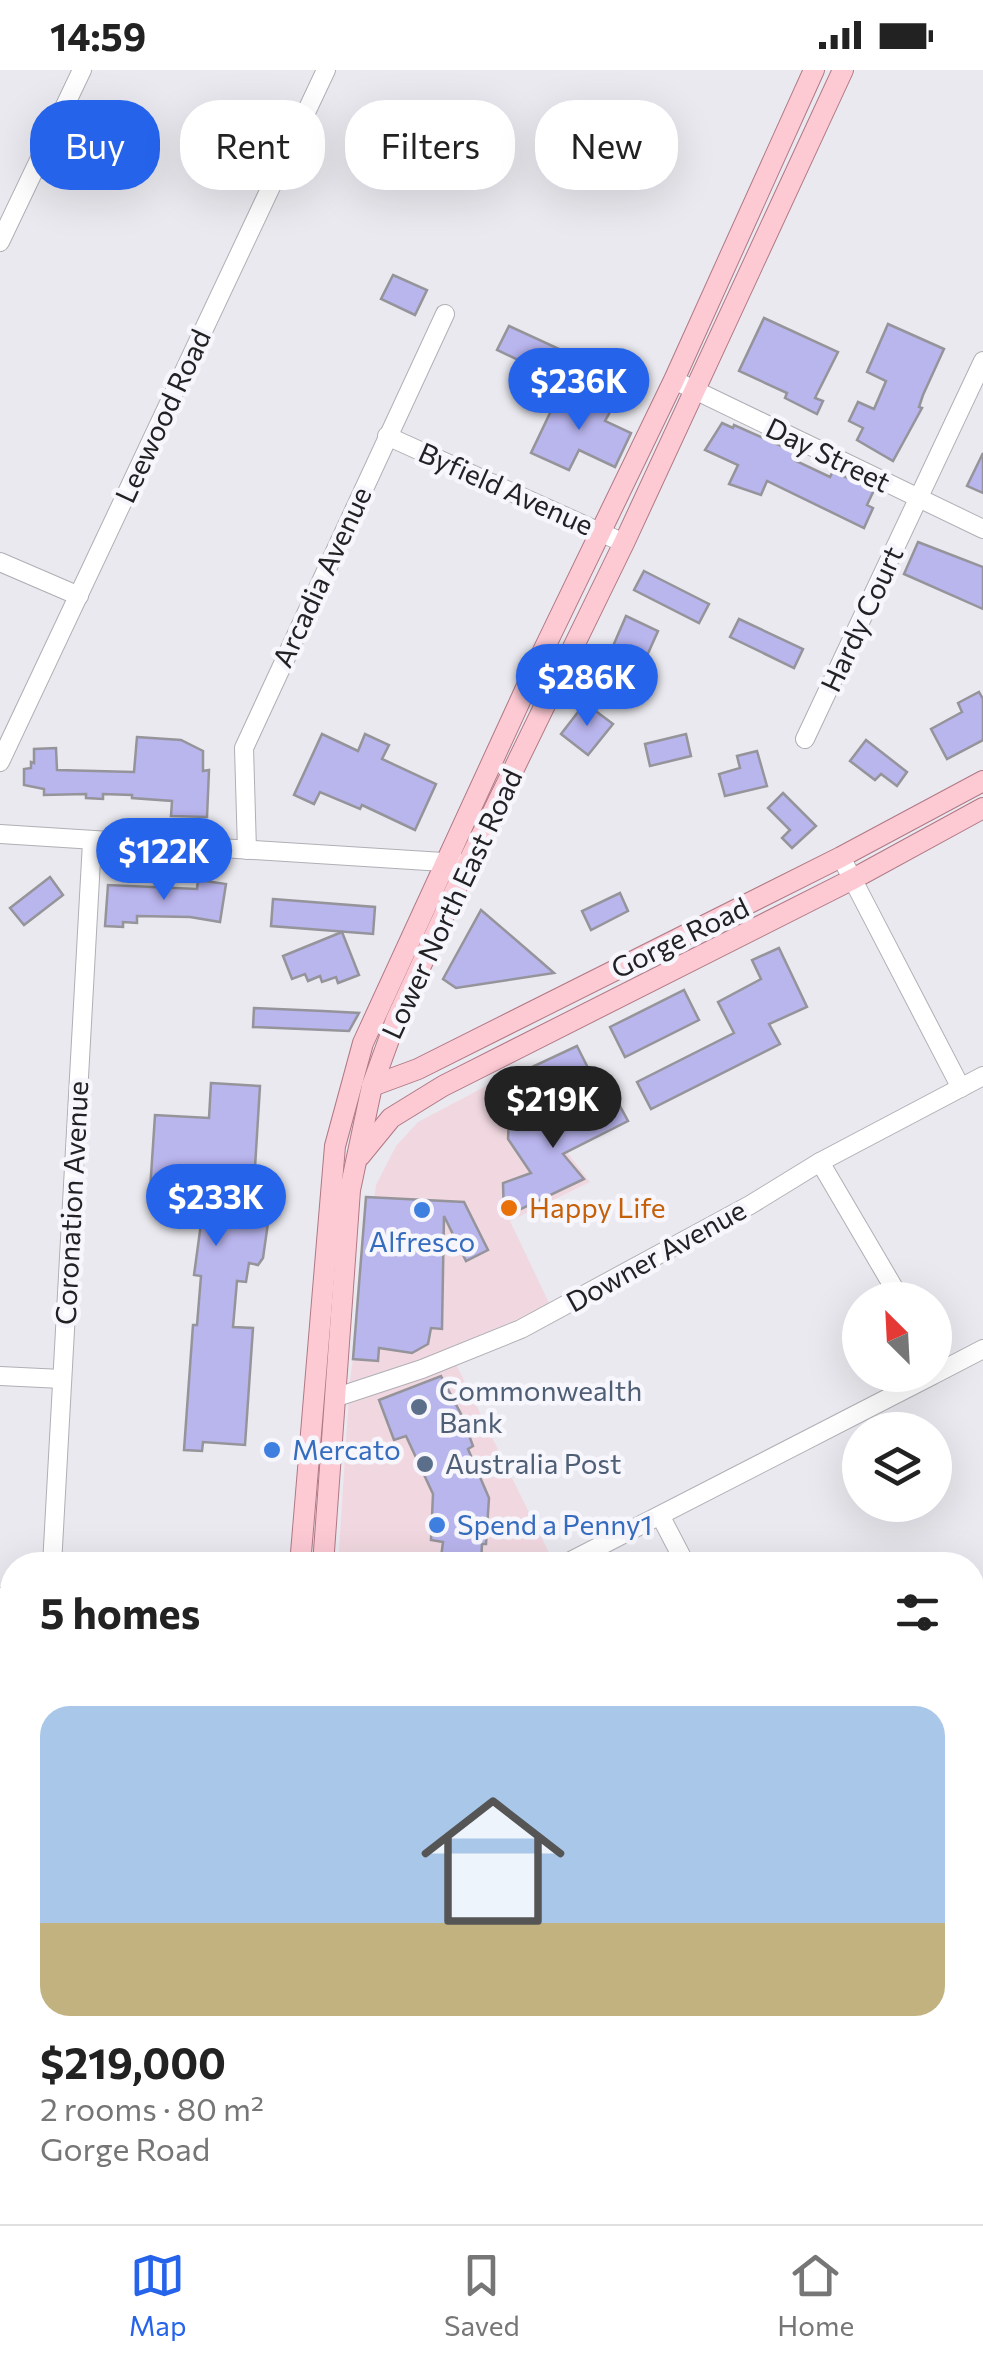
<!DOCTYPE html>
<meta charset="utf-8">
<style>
:root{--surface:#fff;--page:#f6f6f6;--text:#222;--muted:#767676;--line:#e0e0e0;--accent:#2563eb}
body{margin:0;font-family:Commissioner,sans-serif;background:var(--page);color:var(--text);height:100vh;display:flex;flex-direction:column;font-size:38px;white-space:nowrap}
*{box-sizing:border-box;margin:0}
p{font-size:32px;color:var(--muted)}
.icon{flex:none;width:55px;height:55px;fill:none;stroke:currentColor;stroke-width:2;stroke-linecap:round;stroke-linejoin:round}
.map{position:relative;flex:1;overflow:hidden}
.side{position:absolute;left:0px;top:1482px;width:985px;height:672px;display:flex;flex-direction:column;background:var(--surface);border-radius:40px 40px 0 0;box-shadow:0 10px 40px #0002}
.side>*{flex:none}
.guide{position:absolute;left:30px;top:30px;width:925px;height:90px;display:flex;gap:20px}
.needle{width:65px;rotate:336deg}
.fabs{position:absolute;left:842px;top:1212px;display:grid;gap:20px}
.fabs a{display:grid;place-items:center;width:110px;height:110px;border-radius:50%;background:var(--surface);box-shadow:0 10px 40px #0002;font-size:50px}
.price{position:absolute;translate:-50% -85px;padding:0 22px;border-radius:35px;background:var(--accent);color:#fff;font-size:32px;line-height:65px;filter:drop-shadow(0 2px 5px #0008)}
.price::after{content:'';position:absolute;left:50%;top:60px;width:30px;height:22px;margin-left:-15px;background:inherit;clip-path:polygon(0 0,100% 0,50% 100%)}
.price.selected{background:#222;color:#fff}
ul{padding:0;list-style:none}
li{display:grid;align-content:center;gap:20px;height:530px;padding:0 40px}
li+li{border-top:2px solid var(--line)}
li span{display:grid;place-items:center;height:310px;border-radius:30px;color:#555}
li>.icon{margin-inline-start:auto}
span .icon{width:180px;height:180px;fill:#fffc;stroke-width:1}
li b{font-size:42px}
h2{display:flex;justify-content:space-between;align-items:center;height:120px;padding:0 40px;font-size:42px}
.tag{padding:0 35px;border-radius:40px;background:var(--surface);box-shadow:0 10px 40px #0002;font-size:35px;line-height:90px}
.tag.selected{background:var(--accent);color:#fff}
.status{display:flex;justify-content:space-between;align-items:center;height:70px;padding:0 50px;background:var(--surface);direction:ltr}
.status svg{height:28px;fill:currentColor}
.tabs{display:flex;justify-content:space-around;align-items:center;height:140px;border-top:2px solid var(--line);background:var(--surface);font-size:28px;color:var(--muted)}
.tabs a{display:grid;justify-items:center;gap:5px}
.tabs .selected{color:var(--accent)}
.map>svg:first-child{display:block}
</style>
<div class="status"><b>14:59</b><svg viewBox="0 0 49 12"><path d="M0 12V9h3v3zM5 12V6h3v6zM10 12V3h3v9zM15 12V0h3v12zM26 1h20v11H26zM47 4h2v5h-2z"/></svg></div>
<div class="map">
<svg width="983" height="2154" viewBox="0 0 983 2154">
<rect width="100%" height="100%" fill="#e9e9ef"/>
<!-- commercial -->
<path fill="#f1d8e0" d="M507,1005L590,1112L510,1151L550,1235L449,1280L555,1495H338L350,1311L376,1115L396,1076L418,1052Z"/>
<!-- building -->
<g fill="#b9b5ed" stroke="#95949a" stroke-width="2.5">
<path d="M393,205L427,220L415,245L381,229Z"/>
<path d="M764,248L838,282L815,328L823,331L817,344L785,328L787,323L739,301Z"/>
<path d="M888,254L944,279L923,325L919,337L922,338L893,391L857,370L863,358L849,351L858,332L874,339L886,311L867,302Z"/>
<path d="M509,256L581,289L569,314L497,280Z"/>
<path d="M561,320L610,342L605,351L631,363L615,397L579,380L569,400L531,383Z"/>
<path d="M722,353L733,358L734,355L799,384L796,391L830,407L833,401L874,420L867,435L873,438L864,458L767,411L761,425L729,414L738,395L705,380Z"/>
<path d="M983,383V423L967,416Z"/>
<path d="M918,472L983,497V539L904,504Z"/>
<path d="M644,501L709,534L699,553L634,520Z"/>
<path d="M626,546L658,561L645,590L613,576Z"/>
<path d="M739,549L803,579L794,598L730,567Z"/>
<path d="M979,622L983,629V670L947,689L931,659L962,642L958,633Z"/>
<path d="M585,633L613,654L588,685L561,664Z"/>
<path d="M322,664L358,681L365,664L389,675L382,689L436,714L415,760L362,735L360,739L320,722L314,734L294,725Z"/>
<path d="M686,664L691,686L650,696L645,674Z"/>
<path d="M137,667L181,670L203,681V701L209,700L207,747L171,746L172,731L132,728V725L103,724V729L86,728V724L44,725V719L24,715V699L31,698V692L34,693V679L56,678L57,700L134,702Z"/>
<path d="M866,670L907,702L897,716L881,704L875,710L850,691Z"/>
<path d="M757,681L767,716L725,726L719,704L740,698L737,686Z"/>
<path d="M783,723L816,756L792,778L782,768L790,760L768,738Z"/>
<path d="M50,807L63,825L24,855L10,838Z"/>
<path d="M198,810L226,814L220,852L190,847L137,846V853L123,852V857L105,856L108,815L197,819Z"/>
<path d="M620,823L628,841L591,860L582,841Z"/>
<path d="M273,829L375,837L373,864L271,856Z"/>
<path d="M481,840L531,883L554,903L456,918L443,909Z"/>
<path d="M342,862L359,905L338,913L336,907L322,912L320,906L308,911L305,904L292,909L283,886Z"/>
<path d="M779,878L807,937L769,954L780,974L651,1039L637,1012L734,963L718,932L761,909L752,890Z"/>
<path d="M684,920L699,950L625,987L610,957Z"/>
<path d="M254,938L323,941L359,943L349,961L253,957Z"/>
<path d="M577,976L591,1004L533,1032L519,1003Z"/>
<path d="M211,1013L260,1016L252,1146L262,1147L268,1153L263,1188L258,1195L249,1193L246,1212L237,1211L233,1257L253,1258L245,1375L203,1372L202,1381L184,1380L193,1255H197L201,1206L194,1205L203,1139L149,1136L155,1045L209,1048Z"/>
<path d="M614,1025L628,1051L563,1084L584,1109L504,1147L503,1113L531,1103L508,1069L509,1046L524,1034L545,1060Z"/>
<path d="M366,1127L464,1132L488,1180L466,1191L444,1146L442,1259L431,1258L428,1274L412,1283L379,1278L378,1291L353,1289Z"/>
<path d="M441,1306L461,1344L473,1376L468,1379L489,1428L486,1474H482L481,1495H440L443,1472L431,1470L433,1424L406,1366L394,1370L379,1330Z"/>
</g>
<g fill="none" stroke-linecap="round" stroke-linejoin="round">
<defs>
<g id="minor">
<path d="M0,172L82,0"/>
<path d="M674,310L983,459"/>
<path d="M387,366L624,473"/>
<path d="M0,492L79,526"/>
<path d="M543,581L633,619"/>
<path d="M805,669L983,291"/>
<path d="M0,692L326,0"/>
<path d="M0,764L459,793"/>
<path d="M247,780L244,678L445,244"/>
<path d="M841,787L961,1018"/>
<path d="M820,1092L901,1230"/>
<path d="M935,1304L983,1279"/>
<path d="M0,1306L62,1309"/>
<path d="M337,1327L422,1299L521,1259L750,1135L820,1092L983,1006"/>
<path d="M661,1447L686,1495"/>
<path d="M52,1495L92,772"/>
<path d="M563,1495L933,1305"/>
<path d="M0,1527L12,1528"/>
<path d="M972,1531L983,1525"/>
<path d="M972,1780L983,1774"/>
<path d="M972,2059L983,2054"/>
<path d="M910,2142L916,2154"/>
<path d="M0,2144L142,2154"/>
<path d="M0,2154L12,1953"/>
</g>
<g id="major">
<path d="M372,1016L418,999L841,787L983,711"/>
<path d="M360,1086L391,1048L443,1016L853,809L983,738"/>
<path d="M300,1495L335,1076L363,973L543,581L674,310L814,0"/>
<path d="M323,1495L350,1120L372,1016L396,950L467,795L624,473L843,0"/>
<path d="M260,2154L261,2142"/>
<path d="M284,2154V2142"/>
</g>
</defs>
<!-- minor casing -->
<use href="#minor" stroke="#afafb5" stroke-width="20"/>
<!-- major casing -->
<use href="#major" stroke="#b07884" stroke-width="22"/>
<!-- minor -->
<use href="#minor" stroke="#fff" stroke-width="18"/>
<!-- major -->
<use href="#major" stroke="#fdcad4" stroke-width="20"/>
</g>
<!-- markers -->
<circle fill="#e8710a" stroke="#f6f6fc" stroke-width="4" cx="509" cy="1138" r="10"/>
<g fill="#3f7fe0" stroke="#f6f6fc" stroke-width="4">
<circle cx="422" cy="1140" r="10"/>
<circle cx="272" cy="1380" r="10"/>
<circle cx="437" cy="1455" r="10"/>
</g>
<g fill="#5c6f8a" stroke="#f6f6fc" stroke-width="4">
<circle cx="419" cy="1337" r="10"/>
<circle cx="425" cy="1394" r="10"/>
</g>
<g text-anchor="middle" stroke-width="9" stroke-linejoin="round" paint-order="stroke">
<!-- street labels -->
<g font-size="28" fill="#222224" stroke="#f6f6fc">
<text transform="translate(163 346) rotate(-65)" y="10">Leewood Road</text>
<text transform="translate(828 385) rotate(26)" y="10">Day Street</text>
<text transform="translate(506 419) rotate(24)" y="10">Byfield Avenue</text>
<text transform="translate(322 507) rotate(-65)" y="10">Arcadia Avenue</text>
<text transform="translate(862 549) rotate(-65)" y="10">Hardy Court</text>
<text transform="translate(452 834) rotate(-65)" y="10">Lower North East Road</text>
<text transform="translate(680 868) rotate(-26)" y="10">Gorge Road</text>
<text transform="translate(72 1133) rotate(-87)" y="10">Coronation Avenue</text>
<text transform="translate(656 1186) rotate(-29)" y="10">Downer Avenue</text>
</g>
<!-- food labels -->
<g font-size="28" fill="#c56008" stroke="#f6f6fc" text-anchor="start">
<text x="529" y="1148">Happy Life</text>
</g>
<!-- shop labels -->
<g font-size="28" fill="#366cbe" stroke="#f6f6fc" text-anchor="start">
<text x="422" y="1182" text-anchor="middle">Alfresco</text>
<text x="292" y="1390">Mercato</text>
<text x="457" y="1465">Spend a Penny1</text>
</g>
<!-- service labels -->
<g font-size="28" fill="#4e5e75" stroke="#f6f6fc" text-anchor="start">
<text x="439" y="1331">Commonwealth<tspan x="439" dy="32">Bank</tspan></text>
<text x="445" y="1404">Australia Post</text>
</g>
</g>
</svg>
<div class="fabs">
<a><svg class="needle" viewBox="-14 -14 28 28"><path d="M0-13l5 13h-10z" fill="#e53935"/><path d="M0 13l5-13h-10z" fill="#767676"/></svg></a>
<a><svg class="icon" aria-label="layers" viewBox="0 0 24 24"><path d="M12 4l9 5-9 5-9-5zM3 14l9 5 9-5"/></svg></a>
</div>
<b class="price" style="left:579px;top:363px">$236K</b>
<b class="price" style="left:587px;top:659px">$286K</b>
<b class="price" style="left:164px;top:833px">$122K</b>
<b class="price selected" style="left:553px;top:1081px">$219K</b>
<b class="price" style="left:216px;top:1179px">$233K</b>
<div class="guide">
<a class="tag selected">Buy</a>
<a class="tag">Rent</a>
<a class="tag">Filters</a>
<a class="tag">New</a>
</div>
<section class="side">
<h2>5 homes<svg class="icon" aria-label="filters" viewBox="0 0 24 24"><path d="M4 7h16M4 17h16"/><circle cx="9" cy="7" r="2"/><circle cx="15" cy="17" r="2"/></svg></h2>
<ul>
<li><span style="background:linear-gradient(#a9c7e8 70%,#c2b280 0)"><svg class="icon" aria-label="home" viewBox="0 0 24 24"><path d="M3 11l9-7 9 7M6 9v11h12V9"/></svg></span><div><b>$219,000</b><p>2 rooms · 80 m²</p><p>Gorge Road</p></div></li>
</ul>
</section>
</div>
<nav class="tabs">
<a class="selected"><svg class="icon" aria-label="map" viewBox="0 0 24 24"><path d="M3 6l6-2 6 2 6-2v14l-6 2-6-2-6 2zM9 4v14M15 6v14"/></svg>Map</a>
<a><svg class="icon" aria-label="saved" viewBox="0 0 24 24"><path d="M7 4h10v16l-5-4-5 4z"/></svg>Saved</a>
<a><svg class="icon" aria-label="home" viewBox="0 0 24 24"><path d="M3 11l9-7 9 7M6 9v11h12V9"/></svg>Home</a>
</nav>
